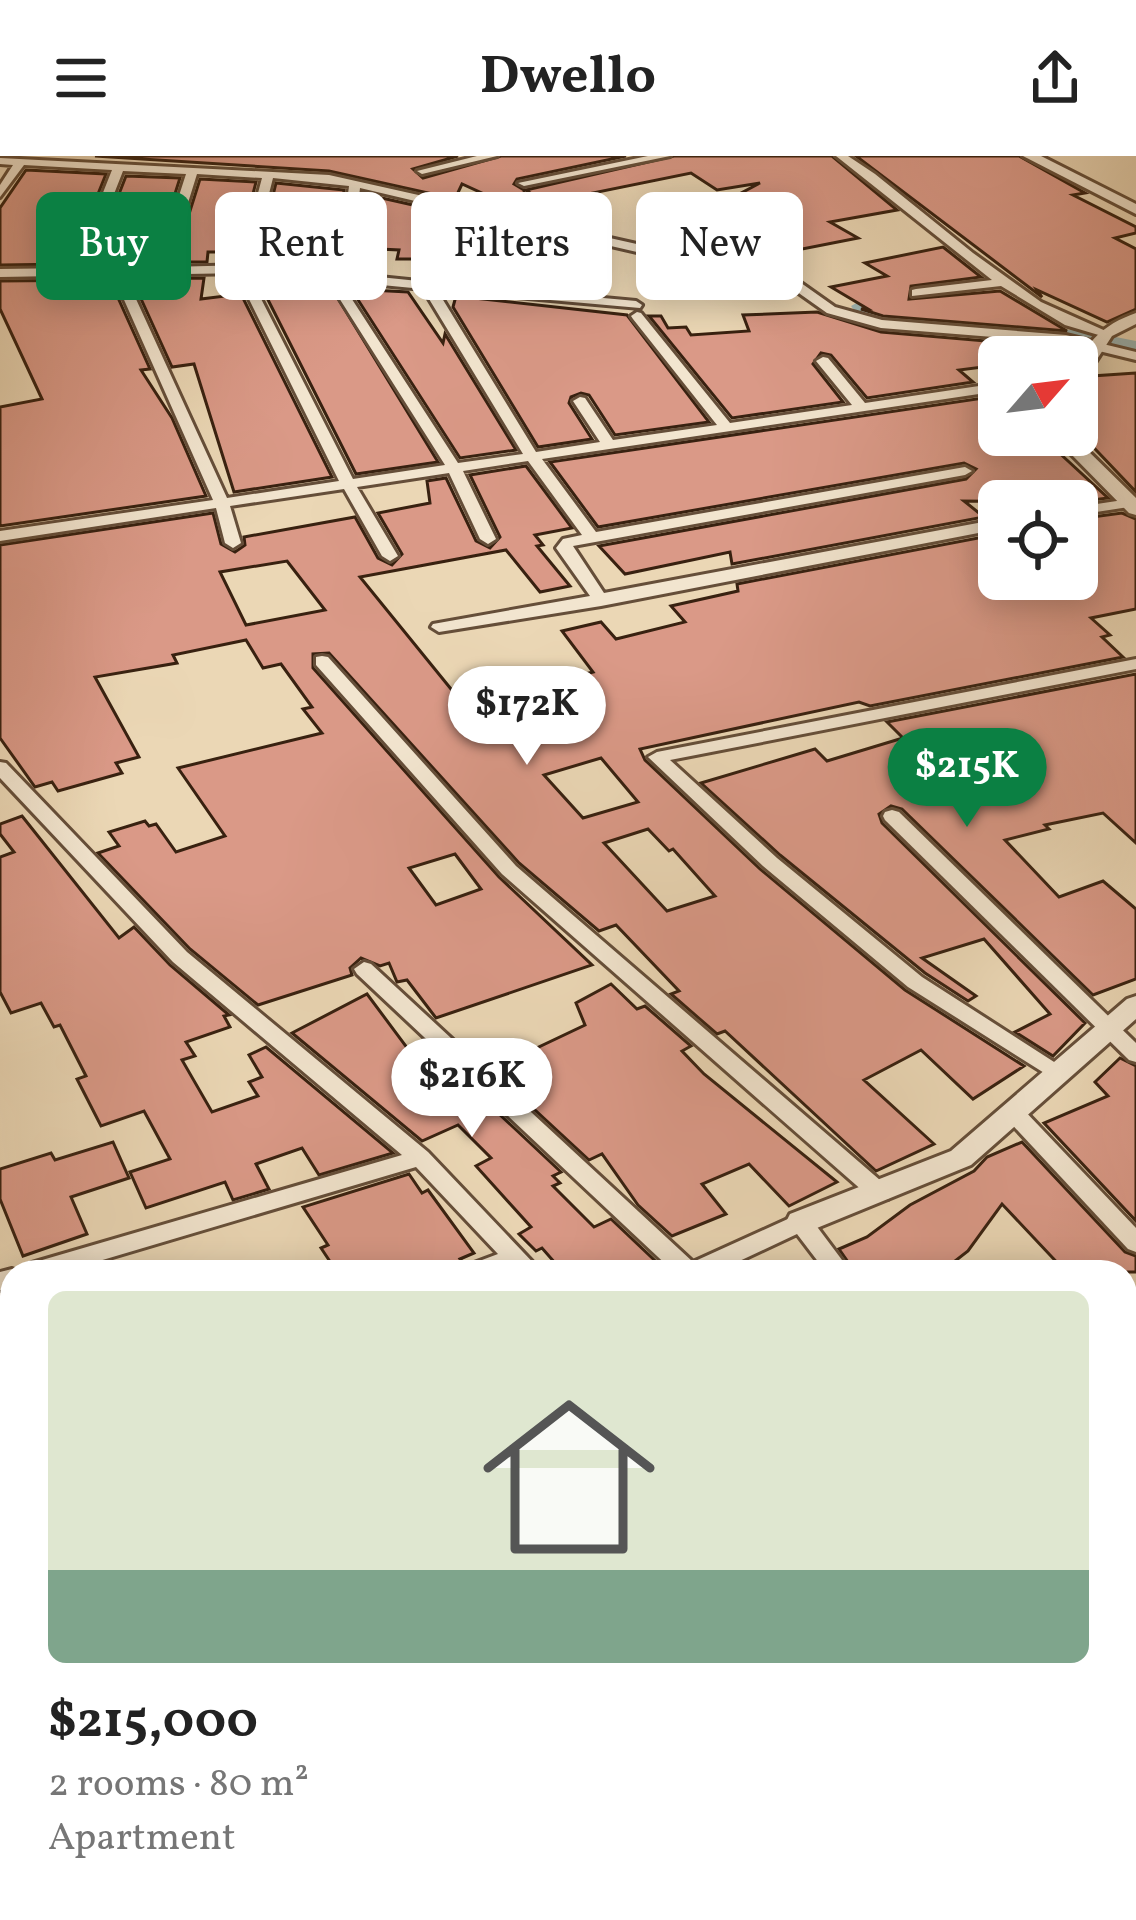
<!DOCTYPE html>
<meta charset="utf-8">
<style>
:root{--surface:#fff;--page:#f2f2f2;--text:#222;--muted:#767676;--line:#e0e0e0;--accent:#0b8043}
body{margin:0;font-family:Vollkorn,serif;background:var(--page);color:var(--text);height:100vh;display:flex;flex-direction:column;font-size:45px;white-space:nowrap}
*{box-sizing:border-box;margin:0}
p{font-size:39px;color:var(--muted)}
.icon{flex:none;width:66px;height:66px;fill:none;stroke:currentColor;stroke-width:2;stroke-linecap:round;stroke-linejoin:round}
.map{position:relative;flex:1;overflow:hidden}
.panel{position:absolute;left:0px;top:1104px;width:1137px;height:660px;display:flex;flex-direction:column;background:var(--surface);border-radius:36px 36px 0 0;box-shadow:0 6px 30px #0003}
.panel>*{flex:none}
.top-card{position:absolute;left:36px;top:36px;width:1065px;height:108px;display:flex;gap:24px}
.needle{width:78px;rotate:62deg}
.tools{position:absolute;left:978px;top:180px;display:grid;gap:24px}
.tools a{display:grid;place-items:center;width:120px;height:120px;border-radius:18px;background:var(--surface);box-shadow:0 6px 30px #0003;font-size:60px}
.price{position:absolute;translate:-50% -102px;padding:0 27px;border-radius:42px;background:#fff;color:#222;font-size:39px;line-height:78px;filter:drop-shadow(0 3px 6px #0008)}
.price::after{content:'';position:absolute;left:50%;top:72px;width:36px;height:27px;margin-left:-18px;background:inherit;clip-path:polygon(0 0,100% 0,50% 100%)}
.price.active{background:var(--accent);color:#fff}
ul{padding:0;list-style:none}
li{display:grid;align-content:center;gap:24px;height:636px;padding:0 48px}
li+li{border-top:3px solid var(--line)}
li span{display:grid;place-items:center;height:372px;border-radius:18px;color:#555}
li>.icon{margin-inline-start:auto}
span .icon{width:216px;height:216px;fill:#fffc;stroke-width:1}
li b{font-size:51px}
.tag{padding:0 42px;border-radius:18px;background:var(--surface);box-shadow:0 6px 30px #0003;font-size:42px;line-height:108px}
.tag.active{background:var(--accent);color:#fff}
header{display:flex;justify-content:space-between;align-items:center;height:156px;padding:0 48px;background:var(--surface);font-size:54px;font-weight:700}
.map>svg:first-child{display:block}
</style>
<header><svg class="icon" aria-label="menu" viewBox="0 0 24 24"><path d="M4 6h16M4 12h16M4 18h16"/></svg>Dwello<svg class="icon" aria-label="share" viewBox="0 0 24 24"><path d="M12 15V3M7 8l5-5 5 5M5 13v7h14v-7"/></svg></header>
<div class="map">
<svg width="1136" height="1764" viewBox="0 0 1136 1764">
<rect width="100%" height="100%" fill="#ebd7b5"/>
<filter id="stains"><feTurbulence type="fractalNoise" baseFrequency=".00167" numOctaves="4"/><feColorMatrix values="0 0 0 0 .2 0 0 0 0 .09 0 0 0 0 .02 0 0 0 .5 -.17"/></filter>
<radialGradient id="worn" r=".72"><stop offset=".6" stop-color="#630" stop-opacity="0"/><stop offset="1" stop-color="#630" stop-opacity=".3"/></radialGradient>
<g fill="none" stroke-linecap="round" stroke-linejoin="round">
<!-- canal -->
<path fill="#9cb7b7" fill-rule="evenodd" d="M860,145L945,165L1085,175L1136,185V197L1085,186L945,176L854,154L851,150Z"/>
</g>
<!-- building -->
<g fill="#da9987" stroke="#382110" stroke-width="3" fill-rule="evenodd">
<path d="M95,0H458L413,13L423,22L501,0H626L517,23L514,28L524,34L526,59L497,52V44L462,28L455,43L329,15Z"/>
<path d="M674,0H832L897,54L830,66L858,82L777,98L734,70L763,65L730,43L760,27L717,34L691,17L544,47L526,34Z"/>
<path d="M856,0H1019L1085,37L1073,39L1136,71V77L1115,82L1136,93V153L1107,166L1037,134L1042,141Z"/>
<path d="M26,14L106,18L70,108L0,109V52Z"/>
<path d="M126,20L180,22L153,107H92Z"/>
<path d="M200,23L256,26L240,88L225,87L224,96H208L207,106H174Z"/>
<path d="M276,27L344,34L337,92L261,89Z"/>
<path d="M364,38L444,56L437,103H397L399,94L358,92Z"/>
<path d="M496,68L528,75L533,131L461,124L466,104H458L461,80H495Z"/>
<path d="M943,91L981,121L911,130L909,143L1000,135L1067,175L883,160L861,153H868L831,131L887,120L865,107Z"/>
<path d="M204,122L201,143L241,138L332,321L234,336L194,208L172,211L132,123Z"/>
<path d="M110,124L150,213L141,214L172,262L206,340L0,370V251L42,243L0,153V125Z"/>
<path d="M258,124L331,131L438,306L356,318Z"/>
<path d="M351,133L408,136L443,187L445,178L516,294L460,302Z"/>
<path d="M456,140L627,159L709,266L615,279L589,239L581,237L571,241L569,247L592,283L538,291L453,151Z"/>
<path d="M817,156L881,176L1066,192L1064,200L982,201L991,210L959,214L973,226L867,242L831,199L821,197L813,208L843,246L732,262L649,160H661L668,172L686,171L691,179L749,175L743,159Z"/>
<path d="M1136,217V336L1077,274V262L1095,261L1081,239L1092,220Z"/>
<path d="M990,241L999,249V289L1042,281L1108,342L1077,346L964,345L984,361L732,408L730,396L625,418L599,390L966,323L976,313L964,307L598,371L550,306Z"/>
<path d="M526,310L572,372L535,379L543,389L537,390L570,430L540,436L506,394L360,421L464,549L593,516L562,475L601,466L616,483L685,466L671,450L738,435L737,428L999,378V423H1077V363L1122,357L1136,363V453L1091,462L1110,479L1102,481L1123,501L870,550L859,546L640,593L645,604L760,713L905,834L1024,910L973,943L921,894L864,924L934,988L876,1015L725,875L717,878L671,838L679,835L616,769L599,775L519,707L329,497L313,498V512L499,721L592,809L436,862L407,824L397,826L389,807L380,810L361,802L350,812L352,819L258,849L190,793L98,697L119,690L109,676L145,665L149,670L156,668L176,696L225,680L178,612L322,577L303,553L312,551L281,508L263,512L246,484L173,499L177,507L95,521L139,601L116,607L122,617L58,635L52,626L35,631L0,582V389L213,357L221,388L235,396L245,389L244,381L355,361L378,402L392,409L402,398L378,357L430,347L427,325L446,322L476,385L490,392L500,381L470,319ZM287,405L325,454L246,469L220,416ZM601,602L638,646L583,662L544,619ZM648,673L669,695L673,693L715,740L667,755L604,687ZM455,698L481,733L436,749L409,712Z"/>
<path d="M1136,518V687L1103,657L1045,669L1049,673L1005,684L1059,741L1103,725L1136,753V823L1093,839L902,653L891,650L879,658L882,667L1085,867L1053,900L1015,876L1050,858L984,783L922,802L976,840L968,845L925,817L780,699L701,627L815,593L827,605L903,582L887,566Z"/>
<path d="M22,660L119,782L134,771L170,809L229,859L224,860L230,871L186,886L195,900L182,904L212,956L258,940L249,926L262,921L249,899L266,891L393,997L319,1019L302,992L256,1008L269,1033L233,1044L225,1026L146,1052L130,1016L170,1003L144,955L101,970L77,923L86,920L60,869L54,871L41,847L11,857L0,836V701L14,696L0,678V668Z"/>
<path d="M611,828L637,853L645,850L691,890L682,895L704,918L837,1026L789,1050L749,1008L702,1028L726,1058L672,1080L638,1049L602,998L589,1004L521,941L547,928L522,899L585,869L576,847Z"/>
<path d="M367,838L414,901L401,906L435,941L465,926L561,1016L553,1020L560,1027L553,1030L594,1071L611,1063L667,1116H563L542,1092L536,1095L519,1078L531,1071L476,1010L491,1002L458,969L422,985L292,877Z"/>
<path d="M1120,902L1136,910V1065L1044,967L1108,940L1095,926Z"/>
<path d="M113,986L129,1022L71,1041L87,1078L23,1100L0,1043V1013L51,997L55,1004Z"/>
<path d="M1022,986L1125,1096L1136,1100V1116H1066L1002,1048L968,1095L941,1116H855L839,1093L867,1081L910,1049L974,1015L987,1001Z"/>
<path d="M409,1018L422,1037L428,1034L474,1097L460,1103L463,1107L451,1116H428L421,1106L397,1116H337L321,1092L328,1089L303,1051Z"/>
</g>
<g fill="none" stroke-linecap="round" stroke-linejoin="round">
<defs>
<g id="minor">
<path d="M477,0H497L422,18L417,15Z"/>
<path d="M648,0H670L524,30L518,27Z"/>
<path d="M836,0H848L875,18L973,97L1041,146L1108,176L1102,180L1065,169L1001,130L912,140V134L916,133L992,124Z"/>
<path d="M0,2L329,19L650,91L727,101L794,122L835,151L882,164L1066,179L1136,196V204L1066,187L881,172L827,157L786,128L722,107L650,99L550,76L549,137L636,145L642,149L640,152L437,134L536,296L600,286L573,245L580,241L585,242L613,284L717,269L633,163L631,160L637,156L641,157L730,267L852,249L816,205L823,201L828,202L865,247L999,227V235L542,303L596,376L965,311L972,315L965,319L573,390L604,437L999,363V373L601,450L439,476L431,471L433,468L590,440L556,392L563,383L582,379L528,305L463,315L496,383L488,388L480,383L449,317L357,331L398,400L390,405L382,400L344,333L230,350L241,387L233,392L225,387L216,352L0,385V375L213,344L113,119L0,121V113L73,112L112,14L24,9L0,41V29L13,9L0,8ZM123,15L186,18L156,111L85,112ZM197,18L262,22L241,101L247,109L168,111ZM273,22L349,30L338,117L259,110L253,101ZM360,32L449,53L438,127L350,118ZM460,55L538,73L537,136L450,128ZM246,117L240,125L339,325L227,342L125,119ZM258,117L423,133L523,298L458,307L346,134L340,130L334,134L445,309L353,323L252,125Z"/>
<path d="M1130,343L1136,345L1135,350L1077,359V351Z"/>
<path d="M322,500L328,501L516,710L888,1031L891,1037L888,1043H872L502,718L316,509V501Z"/>
<path d="M1136,503V513L670,604L777,702L922,821L1065,913L1068,918L1065,923L1057,925L908,831L763,710L648,601L657,596Z"/>
<path d="M0,606L6,607L187,796L428,996L542,1116H516L511,1112L500,1116H462L466,1110L498,1098L416,1011L62,1116H12V1131L0,1134V1116L12,1113L20,1116L24,1110L32,1107L402,999L173,806L0,622Z"/>
<path d="M892,654L899,656L1136,887V906L1129,904L885,664L883,660L885,656Z"/>
<path d="M364,806L371,808L693,1106L801,1057L809,1060L851,1116H826L797,1078L716,1116H674L357,818L354,813Z"/>
<path d="M1013,948L1021,951L1136,1072V1096L1128,1093L1005,961L1002,956L1005,951Z"/>
<path d="M12,1274V1294L0,1299V1277Z"/>
<path d="M12,1389V1413L0,1418V1394Z"/>
<path d="M1125,1480L1136,1486V1521L1125,1516Z"/>
<path d="M12,1577V1607L0,1612V1582Z"/>
<path d="M403,1752H449L442,1764H396Z"/>
<path d="M678,1752H733L725,1764H670Z"/>
<path d="M889,1752H921L926,1764H894Z"/>
</g>
<g id="tertiary">
<path d="M1023,0H1041L1136,48V58Z"/>
<path d="M1136,157V168L1112,180L1083,225L1077,226C1077,190 1104,168 1136,157Z"/>
<path d="M1077,278L1083,290L1136,342V359L1129,357L1069,296L1060,279Z"/>
<path d="M1136,840V863L971,1009L812,1074H790L786,1066L790,1058L951,995L1127,843Z"/>
</g>
</defs>
<!-- minor casing -->
<use href="#minor" stroke="#654e39" stroke-width="6"/>
<!-- tertiary casing -->
<use href="#tertiary" stroke="#654e39" stroke-width="6"/>
<!-- minor -->
<use href="#minor" fill="#f2e5cf" fill-rule="evenodd"/>
<!-- tertiary -->
<use href="#tertiary" fill="#f2e5cf" fill-rule="evenodd"/>
</g>
<rect width="100%" height="100%" filter="url(#stains)"/>
<rect width="100%" height="100%" fill="url(#worn)"/>
</svg>
<div class="tools">
<a><svg class="needle" viewBox="-14 -14 28 28"><path d="M0-13l5 13h-10z" fill="#e53935"/><path d="M0 13l5-13h-10z" fill="#767676"/></svg></a>
<a><svg class="icon" aria-label="locate" viewBox="0 0 24 24"><circle cx="12" cy="12" r="6"/><path d="M12 2v4M12 18v4M2 12h4M18 12h4"/></svg></a>
</div>
<b class="price" style="left:527px;top:612px">$172K</b>
<b class="price active" style="left:967px;top:674px">$215K</b>
<b class="price" style="left:472px;top:984px">$216K</b>
<div class="top-card">
<a class="tag active">Buy</a>
<a class="tag">Rent</a>
<a class="tag">Filters</a>
<a class="tag">New</a>
</div>
<section class="panel">
<ul>
<li><span style="background:linear-gradient(#dfe7d0 75%,#7fa58c 0)"><svg class="icon" aria-label="home" viewBox="0 0 24 24"><path d="M3 11l9-7 9 7M6 9v11h12V9"/></svg></span><div><b>$215,000</b><p>2 rooms · 80 m²</p><p>Apartment</p></div></li>
</ul>
</section>
</div>
